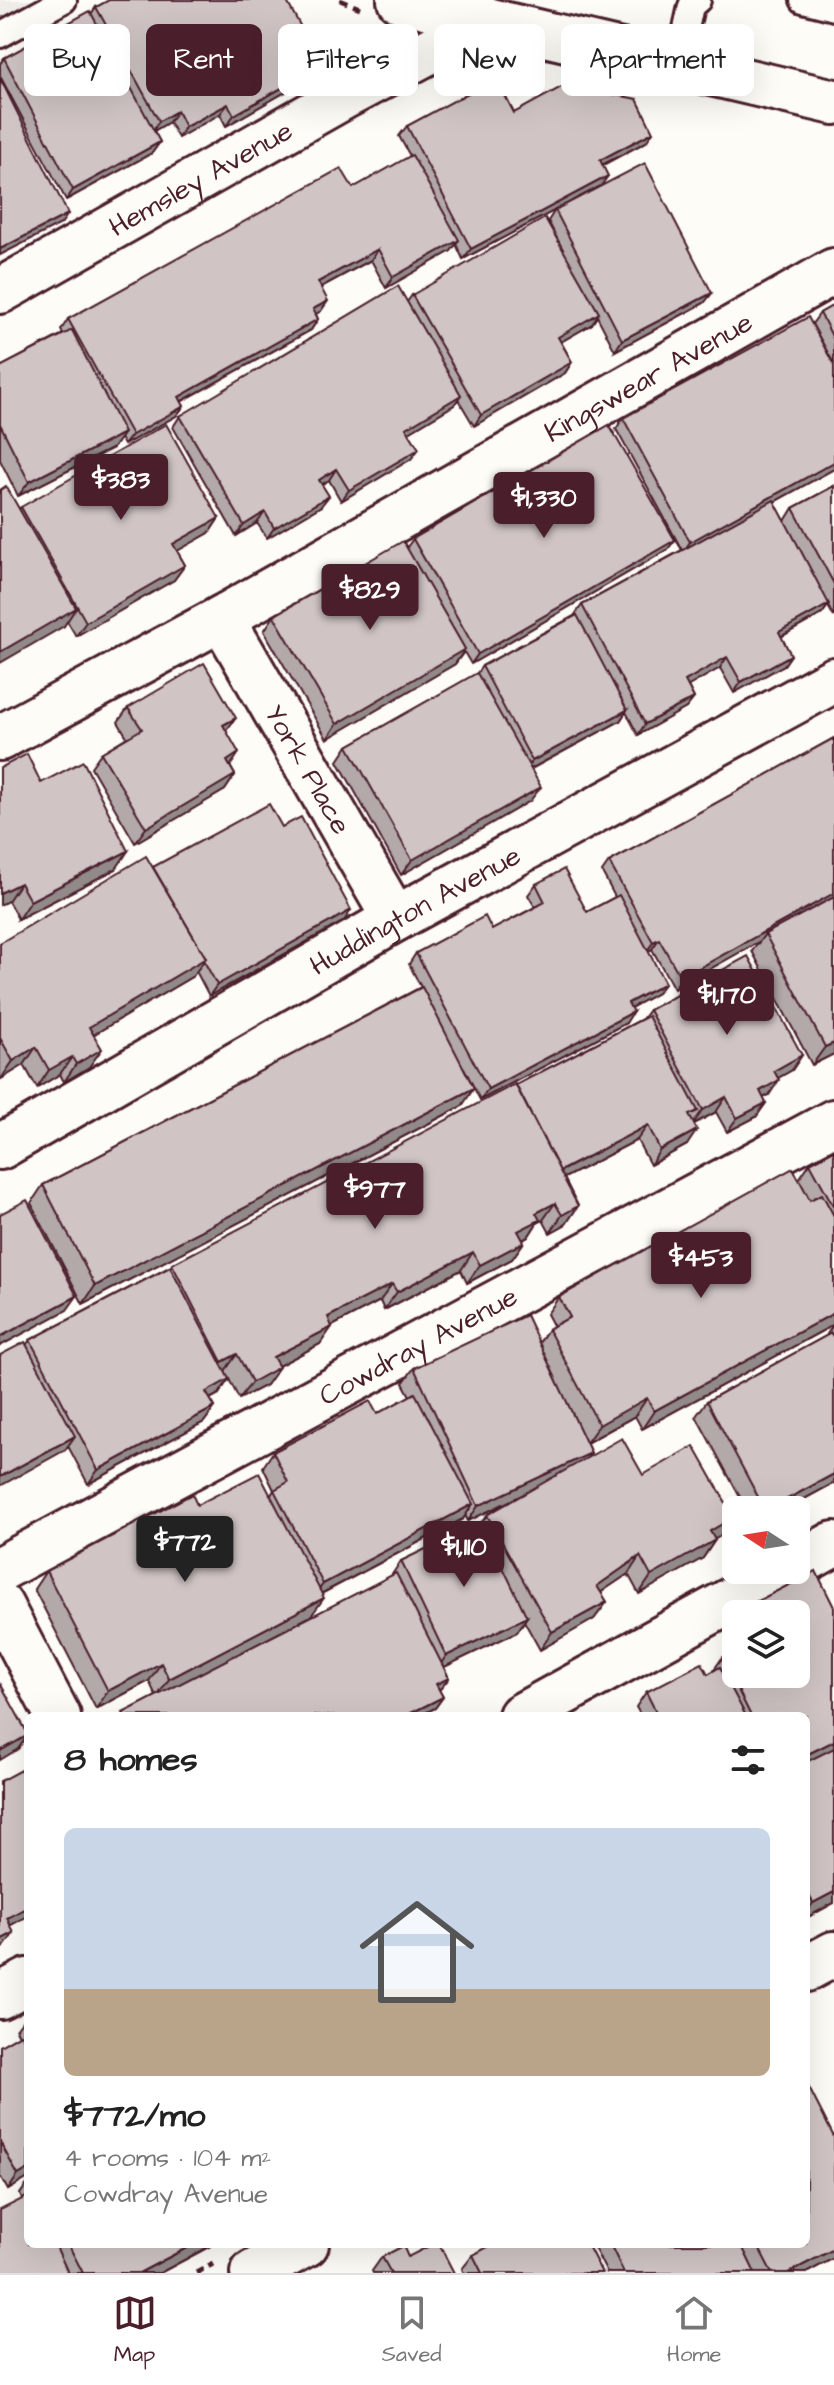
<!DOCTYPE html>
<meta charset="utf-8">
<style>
:root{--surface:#fff;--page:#f6f6f6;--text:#222;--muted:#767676;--line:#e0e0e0;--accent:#4a1f2b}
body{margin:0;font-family:"Architects Daughter",sans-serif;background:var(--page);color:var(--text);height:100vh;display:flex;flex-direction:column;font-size:30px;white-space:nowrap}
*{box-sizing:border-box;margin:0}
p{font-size:26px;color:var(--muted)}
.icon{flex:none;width:44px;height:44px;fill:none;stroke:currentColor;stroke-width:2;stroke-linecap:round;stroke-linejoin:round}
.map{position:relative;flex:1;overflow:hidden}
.panel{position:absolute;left:24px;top:1712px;width:786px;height:536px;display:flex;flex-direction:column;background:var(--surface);border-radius:12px;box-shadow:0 8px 32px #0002}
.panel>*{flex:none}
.hud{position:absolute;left:24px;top:24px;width:786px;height:72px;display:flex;gap:16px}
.needle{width:52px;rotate:282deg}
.controls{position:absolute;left:722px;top:1496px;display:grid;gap:16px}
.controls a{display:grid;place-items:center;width:88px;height:88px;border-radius:12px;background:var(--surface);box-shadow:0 8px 32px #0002;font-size:40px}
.price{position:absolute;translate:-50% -68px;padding:0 18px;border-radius:8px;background:var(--accent);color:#fff;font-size:26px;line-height:52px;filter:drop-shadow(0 2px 4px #0008)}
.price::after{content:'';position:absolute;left:50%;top:48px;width:24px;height:18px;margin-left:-12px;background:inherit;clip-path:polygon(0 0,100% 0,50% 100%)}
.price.selected{background:#222;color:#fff}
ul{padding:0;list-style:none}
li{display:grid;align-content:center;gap:16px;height:424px;padding:0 40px}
li span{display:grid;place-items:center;height:248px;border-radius:12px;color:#555}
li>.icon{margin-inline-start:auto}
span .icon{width:144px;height:144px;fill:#fffc;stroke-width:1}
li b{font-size:34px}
h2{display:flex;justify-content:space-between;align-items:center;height:96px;padding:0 40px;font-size:34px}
.tag{padding:0 28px;border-radius:12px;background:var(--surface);box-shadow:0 8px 32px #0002;font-size:28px;line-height:72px}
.tag.selected{background:var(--accent);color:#fff}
.tabs{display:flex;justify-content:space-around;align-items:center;height:112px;border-top:2px solid var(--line);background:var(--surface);font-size:22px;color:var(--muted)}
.tabs a{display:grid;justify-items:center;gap:4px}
.tabs .selected{color:var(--accent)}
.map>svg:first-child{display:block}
</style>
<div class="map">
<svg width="834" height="2273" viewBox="0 0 834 2273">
<rect width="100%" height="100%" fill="#fdfcf7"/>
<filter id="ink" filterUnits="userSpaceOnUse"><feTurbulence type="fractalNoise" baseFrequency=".0125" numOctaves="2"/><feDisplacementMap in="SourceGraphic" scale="16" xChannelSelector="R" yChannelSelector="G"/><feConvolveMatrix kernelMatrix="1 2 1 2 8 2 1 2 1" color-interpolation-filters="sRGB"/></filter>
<g filter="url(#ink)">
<!-- built -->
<path fill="#f0ece8" d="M0,0H63L0,34Z"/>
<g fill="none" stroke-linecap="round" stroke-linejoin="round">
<defs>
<g id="lane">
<path d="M803,0L834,8"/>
<path d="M0,35L64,0"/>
<path d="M678,66L691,6L698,0"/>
</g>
<g id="street">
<path d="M400,0L834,102"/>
<path id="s1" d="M0,291L343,97L486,21"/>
<path id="s2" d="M222,618L395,919"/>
<path id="s3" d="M0,738L222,618L834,271"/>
<path id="s4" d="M0,1147L395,919L834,680"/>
<path d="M796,1565L834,1544"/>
<path id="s5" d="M0,1569L834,1122"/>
<path d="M0,1605L58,1716"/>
<path d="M521,1716L786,1570"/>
<path d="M806,1969L834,1954"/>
<path d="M0,1996L28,1981"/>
<path d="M253,2273L306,2244"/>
</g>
</defs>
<!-- lane casing -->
<use href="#lane" stroke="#4a1f2b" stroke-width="30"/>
<!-- street casing -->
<use href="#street" stroke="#4a1f2b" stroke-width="50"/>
<!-- path -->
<g stroke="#4a1f2b" stroke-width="5" stroke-dasharray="8 6" stroke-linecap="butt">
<path d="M340,0L360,8"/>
<path d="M196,2273L213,2264"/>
</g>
<!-- lane -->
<use href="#lane" stroke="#fdfcf7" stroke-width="24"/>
<!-- street -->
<use href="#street" stroke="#fdfcf7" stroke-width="44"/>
</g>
<!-- wall -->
<g fill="#b3a9a9" stroke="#4a1f2b" stroke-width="2" fill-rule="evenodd">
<path d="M96,7L315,75L226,126L220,114L178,138L169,122L154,131L160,142L152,153L66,200L0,76V64L4,58L91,14Z"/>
<path d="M514,113L646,142L603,165L601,186L712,293L704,303L615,351L597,316L592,324L561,342L572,362L565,373L474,426L458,399L454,405L409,432L411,459L341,501L329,480L322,484L321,506L267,538L257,523L236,536L173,427L180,416L407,302L412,295L563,250L548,221L555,210L463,259L456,244L451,251L386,288L371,260L321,287V311L316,314L318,319L311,330L181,402L184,406L176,416L124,445L120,438L113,448L18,496L0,460V367L63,334L61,330L68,319L353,188L410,156L399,136L407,126Z"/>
<path d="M834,305V364L812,324L820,313Z"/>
<path d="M834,365V469L774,502L785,521L793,508L834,486V617L828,606L822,614L781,637L791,655L784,665L734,693L720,668L688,686L694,698L686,708L638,735L626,712L620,721L531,769L530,801L401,875L338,761L348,746L477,673L482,666L574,616L582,605L682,550L616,429L623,418Z"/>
<path d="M21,507L219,518L209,533L177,551L185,565L174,580L76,636L67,621L64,626L19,509Z"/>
<path d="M413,539L675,540L667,550L471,664L464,652L455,664L327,739L264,631L274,616L407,547Z"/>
<path d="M128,708L226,731L230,766L235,775L225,790L135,843L91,767L101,753L127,737L118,722Z"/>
<path d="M834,738V1054L812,1065L752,951L760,941L674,989L652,949L648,951L657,993L631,1008L626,1023L480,1100L465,1070L462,1106L83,1304L31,1203L43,1185L421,987L409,964L416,953L492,930L535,907L528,895L536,884L587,912L615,897L602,872L609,862Z"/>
<path d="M41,783L116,869L18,919L8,901Z"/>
<path d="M282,827L344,921L209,996L196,971L193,976L93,1035L89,1067L64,1082L60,1074L37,1088L24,1065L1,1079L0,1077V943L153,867Z"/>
<path d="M649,1010L802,1055L792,1070L778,1078L769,1095L763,1098L766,1103L756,1117L727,1132L716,1112L694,1124L687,1145L650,1165L637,1140L564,1178L578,1206L566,1224L550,1233L543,1220L537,1223L528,1237L523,1240L524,1242L512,1259L467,1283L461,1270L384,1310L380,1301L332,1326L320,1344L278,1366L266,1385L239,1399L225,1371L219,1394L210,1399L215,1407L204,1422L88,1484L68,1446L65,1450L26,1345L30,1340L642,1019Z"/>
<path d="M834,1150V1483L784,1510H747L696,1416L707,1401L828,1335L827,1334L833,1325L642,1429L635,1416L586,1443L591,1453L587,1457L643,1475L734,1517L722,1535L715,1539V1540L703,1558L639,1594L628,1574L601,1592L607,1602L594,1619L540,1650L524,1621L517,1632L444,1667L449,1678L441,1688L439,1690L443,1697L435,1708L419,1716H125L156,1696L149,1681L96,1709L34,1589L46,1571L197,1505L271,1495L274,1490L263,1467L273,1452L377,1414L410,1396L403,1383L414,1368L539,1343L548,1329L554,1327L547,1314L559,1297L799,1179L810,1163ZM516,1498L487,1515L481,1523L401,1561L391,1576L237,1655L311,1616L321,1594L463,1519L465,1515L468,1521Z"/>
<path d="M816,1571L834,1903L806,1918V1716H641L636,1707L646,1692L708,1674L713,1671L722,1658L736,1674L796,1614H740L744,1608Z"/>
<path d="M28,2013V2178L8,2190L0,2176V2046L19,2035L16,2029Z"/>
<path d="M28,2183V2244H214L160,2273H0L22,2199L20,2194Z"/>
<path d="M592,2244H806L834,2258L806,2273H607Z"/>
<path d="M473,2255L602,2273H464L462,2269Z"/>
<path d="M382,2257H408L454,2273H373L372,2271Z"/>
</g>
<!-- shaded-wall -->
<g fill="#928a89" stroke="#4a1f2b" stroke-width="2">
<path d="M322,65L315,75L226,126L234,115Z"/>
<path d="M228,104L220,114L178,138L185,127Z"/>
<path d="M177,111L169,122L152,132L159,121Z"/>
<path d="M653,132L646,142L592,170L600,160Z"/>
<path d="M160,142L152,153L66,200L73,190Z"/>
<path d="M608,176L601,186L463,259L471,249Z"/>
<path d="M68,214L61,224L0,255V249Z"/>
<path d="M459,240L451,251L386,288L393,277Z"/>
<path d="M378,249L371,260L310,293L318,282Z"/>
<path d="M712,293L704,303L615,351L622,340Z"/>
<path d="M328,301L321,311L305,320L313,309Z"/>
<path d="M599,313L592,324L550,348L558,337Z"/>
<path d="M318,319L311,330L171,407L179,397Z"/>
<path d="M572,362L565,373L474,426L481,415Z"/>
<path d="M461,395L454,405L399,438L406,428Z"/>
<path d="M184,406L176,416L124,445L132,435Z"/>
<path d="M124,433L113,448L18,496L29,482Z"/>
<path d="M419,449L411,459L341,501L349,490Z"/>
<path d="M834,462V469L683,552L690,542Z"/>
<path d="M336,469L329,480L312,490L319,480Z"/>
<path d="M329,496L321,506L267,538L274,528Z"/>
<path d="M265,512L257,523L236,536L244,525Z"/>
<path d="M219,518L209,533L163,559L173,544Z"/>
<path d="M675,540L667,550L471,664L478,654Z"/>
<path d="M185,565L174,580L76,636L86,622Z"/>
<path d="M829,604L822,614L771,642L779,632Z"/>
<path d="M76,608L64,626L0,663V652Z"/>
<path d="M465,649L455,664L327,739L337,724Z"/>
<path d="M791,655L784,665L734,693L741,682Z"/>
<path d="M727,657L720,668L678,692L685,681Z"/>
<path d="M694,698L686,708L638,735L645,724Z"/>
<path d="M627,710L620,721L525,772L532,761Z"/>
<path d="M236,718L225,732L223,725Z"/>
<path d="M239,753L229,768L227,761Z"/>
<path d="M235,775L225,790L135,843L146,828Z"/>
<path d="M541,787L530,801L401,875L412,860Z"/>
<path d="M128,851L116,869L18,919L30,901Z"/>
<path d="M20,883L8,901L0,905V893Z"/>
<path d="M834,893V899L765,934L760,941L674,989L681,978Z"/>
<path d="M351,910L344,921L209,996L217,985Z"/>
<path d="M659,939L652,949L646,953L653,942Z"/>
<path d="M206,958L193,976L76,1045L89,1027Z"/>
<path d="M665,983L657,993L621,1013L628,1003Z"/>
<path d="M633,1012L626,1023L480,1100L488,1089Z"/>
<path d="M834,1043V1054L812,1065L825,1047Z"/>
<path d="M36,1047L24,1065L1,1079L13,1061Z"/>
<path d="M102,1049L89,1067L64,1082L76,1064Z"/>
<path d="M802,1055L792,1070L764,1086L774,1071Z"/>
<path d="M72,1057L60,1074L37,1088L49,1070Z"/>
<path d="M779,1080L769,1095L750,1105L760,1091Z"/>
<path d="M474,1088L462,1106L83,1304L95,1286Z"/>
<path d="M726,1097L716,1112L692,1125L703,1110Z"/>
<path d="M766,1103L756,1117L727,1132L737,1118Z"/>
<path d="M648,1125L637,1140L547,1187L557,1173Z"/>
<path d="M697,1130L687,1145L650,1165L660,1150Z"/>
<path d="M555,1203L543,1220L537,1223L528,1237L506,1249L518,1231L536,1213Z"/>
<path d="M578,1206L566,1224L550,1233L562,1215Z"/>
<path d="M524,1242L512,1259L467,1283L480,1265Z"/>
<path d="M473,1252L461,1270L384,1310L397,1292Z"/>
<path d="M392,1284L380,1301L315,1335L328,1317Z"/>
<path d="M77,1296L67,1310L0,1346V1337Z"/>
<path d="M834,1313L833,1325L642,1429L654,1411Z"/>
<path d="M332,1327L320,1344L261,1375L273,1357Z"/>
<path d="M237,1354L225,1371L210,1380L222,1362Z"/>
<path d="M279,1367L266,1385L239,1399L252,1382Z"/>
<path d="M229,1379L219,1394L196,1406L206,1392Z"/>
<path d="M647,1398L635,1416L586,1443L599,1425Z"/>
<path d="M215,1407L204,1422L88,1484L98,1470Z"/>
<path d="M75,1436L65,1450L0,1486V1477Z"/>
<path d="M591,1453L580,1467L468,1521L478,1506Z"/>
<path d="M834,1474V1483L784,1510H767Z"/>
<path d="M473,1504L463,1519L313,1598L323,1584Z"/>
<path d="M734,1517L722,1535L698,1549L710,1531Z"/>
<path d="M715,1540L703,1558L639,1594L651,1576Z"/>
<path d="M640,1556L628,1574L585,1603L597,1586Z"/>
<path d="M324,1598L311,1616L157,1697L169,1679Z"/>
<path d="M607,1602L594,1619L540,1650L552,1632Z"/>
<path d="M527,1617L517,1632L436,1671L446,1656Z"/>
<path d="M161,1663L149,1681L96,1709L108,1691Z"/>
<path d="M449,1678L441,1688L429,1695L436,1684Z"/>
<path d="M443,1697L435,1708L419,1716H405Z"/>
<path d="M28,1735L18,1749L0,1760V1751Z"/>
<path d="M834,1741V1751L806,1765V1755Z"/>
<path d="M834,1892V1903L806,1918V1913L813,1903Z"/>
<path d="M28,1907V1916L0,1931L7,1918Z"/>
<path d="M14,1933L4,1947L0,1949V1940Z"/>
<path d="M28,2169V2178L8,2190L18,2175Z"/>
<path d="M194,2244H214L160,2273H139Z"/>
<path d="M834,2249V2258L806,2273H788Z"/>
</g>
<!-- building -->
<g fill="#d0c5c4" stroke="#4a1f2b" stroke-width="2">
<path d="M109,0H286L322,65L234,115L228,104L185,127L177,111L159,121L96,7Z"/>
<path d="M90,11L160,142L73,190L4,58Z"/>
<path d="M0,78L68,214L0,249Z"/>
<path d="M496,78L514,113L565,85L637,99L653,132L600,160L608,176L471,249L407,126Z"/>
<path d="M412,155L459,240L393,277L378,249L318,282L328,301L313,309L318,319L179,397L184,406L132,435L68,319L341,168L353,188Z"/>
<path d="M645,163L712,293L622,340L555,210Z"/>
<path d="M545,218L599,313L558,337L572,362L481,415L412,295Z"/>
<path d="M398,286L461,395L406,428L419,449L349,490L336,469L319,480L329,496L274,528L265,512L244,525L180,416Z"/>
<path d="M834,305V340L820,313Z"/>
<path d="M808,317L834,365V462L690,542L623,418Z"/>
<path d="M72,330L124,433L29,482L0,424V367Z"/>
<path d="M166,424L219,518L173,544L185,565L86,622L21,507Z"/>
<path d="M609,425L675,540L478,654L413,539Z"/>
<path d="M6,486L76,608L0,652V490Z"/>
<path d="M834,486V584L793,508Z"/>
<path d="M774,500L829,604L779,632L791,655L741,682L727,657L685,681L694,698L645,724L582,605Z"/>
<path d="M403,541L465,649L337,724L274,616Z"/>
<path d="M577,615L627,710L532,761L482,666Z"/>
<path d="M204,663L236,718L223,725L239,753L227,761L235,775L146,828L101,753L142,729L128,708Z"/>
<path d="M477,673L541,787L412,860L348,746Z"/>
<path d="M834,738V893L681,978L659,939L653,942L609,862Z"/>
<path d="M27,754L41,783L83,761L128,851L30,901L20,883L0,893V768Z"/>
<path d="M269,804L282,827L301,817L351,910L217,985L204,961L206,958L153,867Z"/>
<path d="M146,856L206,958L89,1027L102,1049L76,1064L72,1057L49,1070L36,1047L13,1061L0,1038V943Z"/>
<path d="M564,869L587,912L619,895L665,983L628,1003L633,1012L488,1089L416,953L485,916L492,930L545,902L536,884Z"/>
<path d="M834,897V1043L825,1047L765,934Z"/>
<path d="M748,956L802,1055L774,1071L779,1080L760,1091L766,1103L737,1118L726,1097L703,1110L649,1010Z"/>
<path d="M422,987L474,1088L95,1286L43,1185Z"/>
<path d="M648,1016L698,1111L689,1115L697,1130L660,1150L648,1125L560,1171L516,1085Z"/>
<path d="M515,1084L578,1206L562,1215L555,1203L536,1213L540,1220L518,1231L524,1242L480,1265L473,1252L397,1292L392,1284L328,1317L332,1327L273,1357L279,1367L252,1382L237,1354L222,1362L172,1264Z"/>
<path d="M834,1150V1207L810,1163Z"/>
<path d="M793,1168L810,1200L822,1194L834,1216V1313L654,1411L647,1398L599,1425L548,1329L570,1317L559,1297Z"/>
<path d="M27,1200L77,1296L0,1337V1214Z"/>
<path d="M170,1267L229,1379L206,1392L215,1407L98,1470L30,1340Z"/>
<path d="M526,1315L591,1453L478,1506L414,1368Z"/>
<path d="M831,1333L834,1338V1474L767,1510H765L707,1401Z"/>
<path d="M25,1342L75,1436L0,1477V1355Z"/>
<path d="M415,1393L473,1504L323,1584L274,1490L288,1482L273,1452L370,1401L377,1414Z"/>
<path d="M622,1438L643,1475L694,1446L734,1517L710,1531L715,1540L651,1576L640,1556L597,1586L607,1602L552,1632L487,1515Z"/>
<path d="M259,1473L324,1598L169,1679L161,1663L108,1691L46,1571L192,1494L197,1505Z"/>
<path d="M481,1522L527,1617L446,1656L401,1561Z"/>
<path d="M816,1571L834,1607V1741L806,1755V1716H751L722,1658L736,1651V1674H796V1614H747L744,1608Z"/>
<path d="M396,1573L449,1678L436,1684L443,1697L405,1716H125L123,1713Z"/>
<path d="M702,1663L708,1674L720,1667L746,1716H658L646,1692Z"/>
<path d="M0,1683L28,1734V1735L0,1751Z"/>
<path d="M834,1748V1892L813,1903L806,1889V1762Z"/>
<path d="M28,1766V1907L7,1918L14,1933L0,1940V1781Z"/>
<path d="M21,2034L28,2047V2169L18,2175L0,2142V2046Z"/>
<path d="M806,2082L834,2137V2249L788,2273H772L757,2244H806Z"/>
<path d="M28,2196V2244H55L68,2273H0V2210Z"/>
<path d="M68,2244H194L139,2273H83Z"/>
<path d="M433,2244H439L454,2273H391L382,2257L403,2246L408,2257Z"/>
<path d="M493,2244H587L602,2273H482L473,2255Z"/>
<path d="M610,2244H741L755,2273H624Z"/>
</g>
</g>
<g text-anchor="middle" stroke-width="7" stroke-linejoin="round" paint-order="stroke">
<!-- street labels -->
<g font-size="28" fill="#4a1f2b" stroke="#fdfcf7">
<text dy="10" stroke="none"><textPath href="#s1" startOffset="230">Hemsley Avenue</textPath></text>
<text dy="10" stroke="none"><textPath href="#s3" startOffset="742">Kingswear Avenue</textPath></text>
<text dy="10" stroke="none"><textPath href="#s2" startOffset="174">York Place</textPath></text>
<text dy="10" stroke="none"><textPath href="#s4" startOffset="478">Huddington Avenue</textPath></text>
<text dy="10" stroke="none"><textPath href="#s5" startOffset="474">Cowdray Avenue</textPath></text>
</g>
</g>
</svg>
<div class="controls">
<a><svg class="needle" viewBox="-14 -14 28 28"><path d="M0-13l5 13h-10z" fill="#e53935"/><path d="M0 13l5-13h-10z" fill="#767676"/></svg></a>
<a><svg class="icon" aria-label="layers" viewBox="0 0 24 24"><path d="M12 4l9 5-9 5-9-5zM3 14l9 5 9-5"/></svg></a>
</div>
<b class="price" style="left:121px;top:522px">$383</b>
<b class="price" style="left:544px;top:540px">$1,330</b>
<b class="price" style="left:370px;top:632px">$829</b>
<b class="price" style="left:727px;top:1037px">$1,170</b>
<b class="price" style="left:375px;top:1231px">$977</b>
<b class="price" style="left:701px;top:1300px">$453</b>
<b class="price selected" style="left:185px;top:1584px">$772</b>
<b class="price" style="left:464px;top:1589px">$1,110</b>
<div class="hud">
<a class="tag">Buy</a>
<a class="tag selected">Rent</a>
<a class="tag">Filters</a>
<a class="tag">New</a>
<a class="tag">Apartment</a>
</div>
<section class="panel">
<h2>8 homes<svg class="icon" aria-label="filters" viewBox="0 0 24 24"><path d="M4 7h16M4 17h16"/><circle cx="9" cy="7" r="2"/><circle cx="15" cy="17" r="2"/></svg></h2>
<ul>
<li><span style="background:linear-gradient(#c9d6e8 65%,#b9a48a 0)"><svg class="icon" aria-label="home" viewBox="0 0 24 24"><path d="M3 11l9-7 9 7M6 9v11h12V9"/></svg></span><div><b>$772/mo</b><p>4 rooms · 104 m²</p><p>Cowdray Avenue</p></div></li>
</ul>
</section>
</div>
<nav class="tabs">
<a class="selected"><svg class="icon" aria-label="map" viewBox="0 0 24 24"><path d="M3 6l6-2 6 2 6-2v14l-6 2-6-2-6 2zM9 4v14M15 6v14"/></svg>Map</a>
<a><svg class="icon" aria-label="saved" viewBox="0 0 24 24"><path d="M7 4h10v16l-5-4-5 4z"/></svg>Saved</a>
<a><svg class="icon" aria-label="home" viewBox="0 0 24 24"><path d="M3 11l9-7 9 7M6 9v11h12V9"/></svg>Home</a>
</nav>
